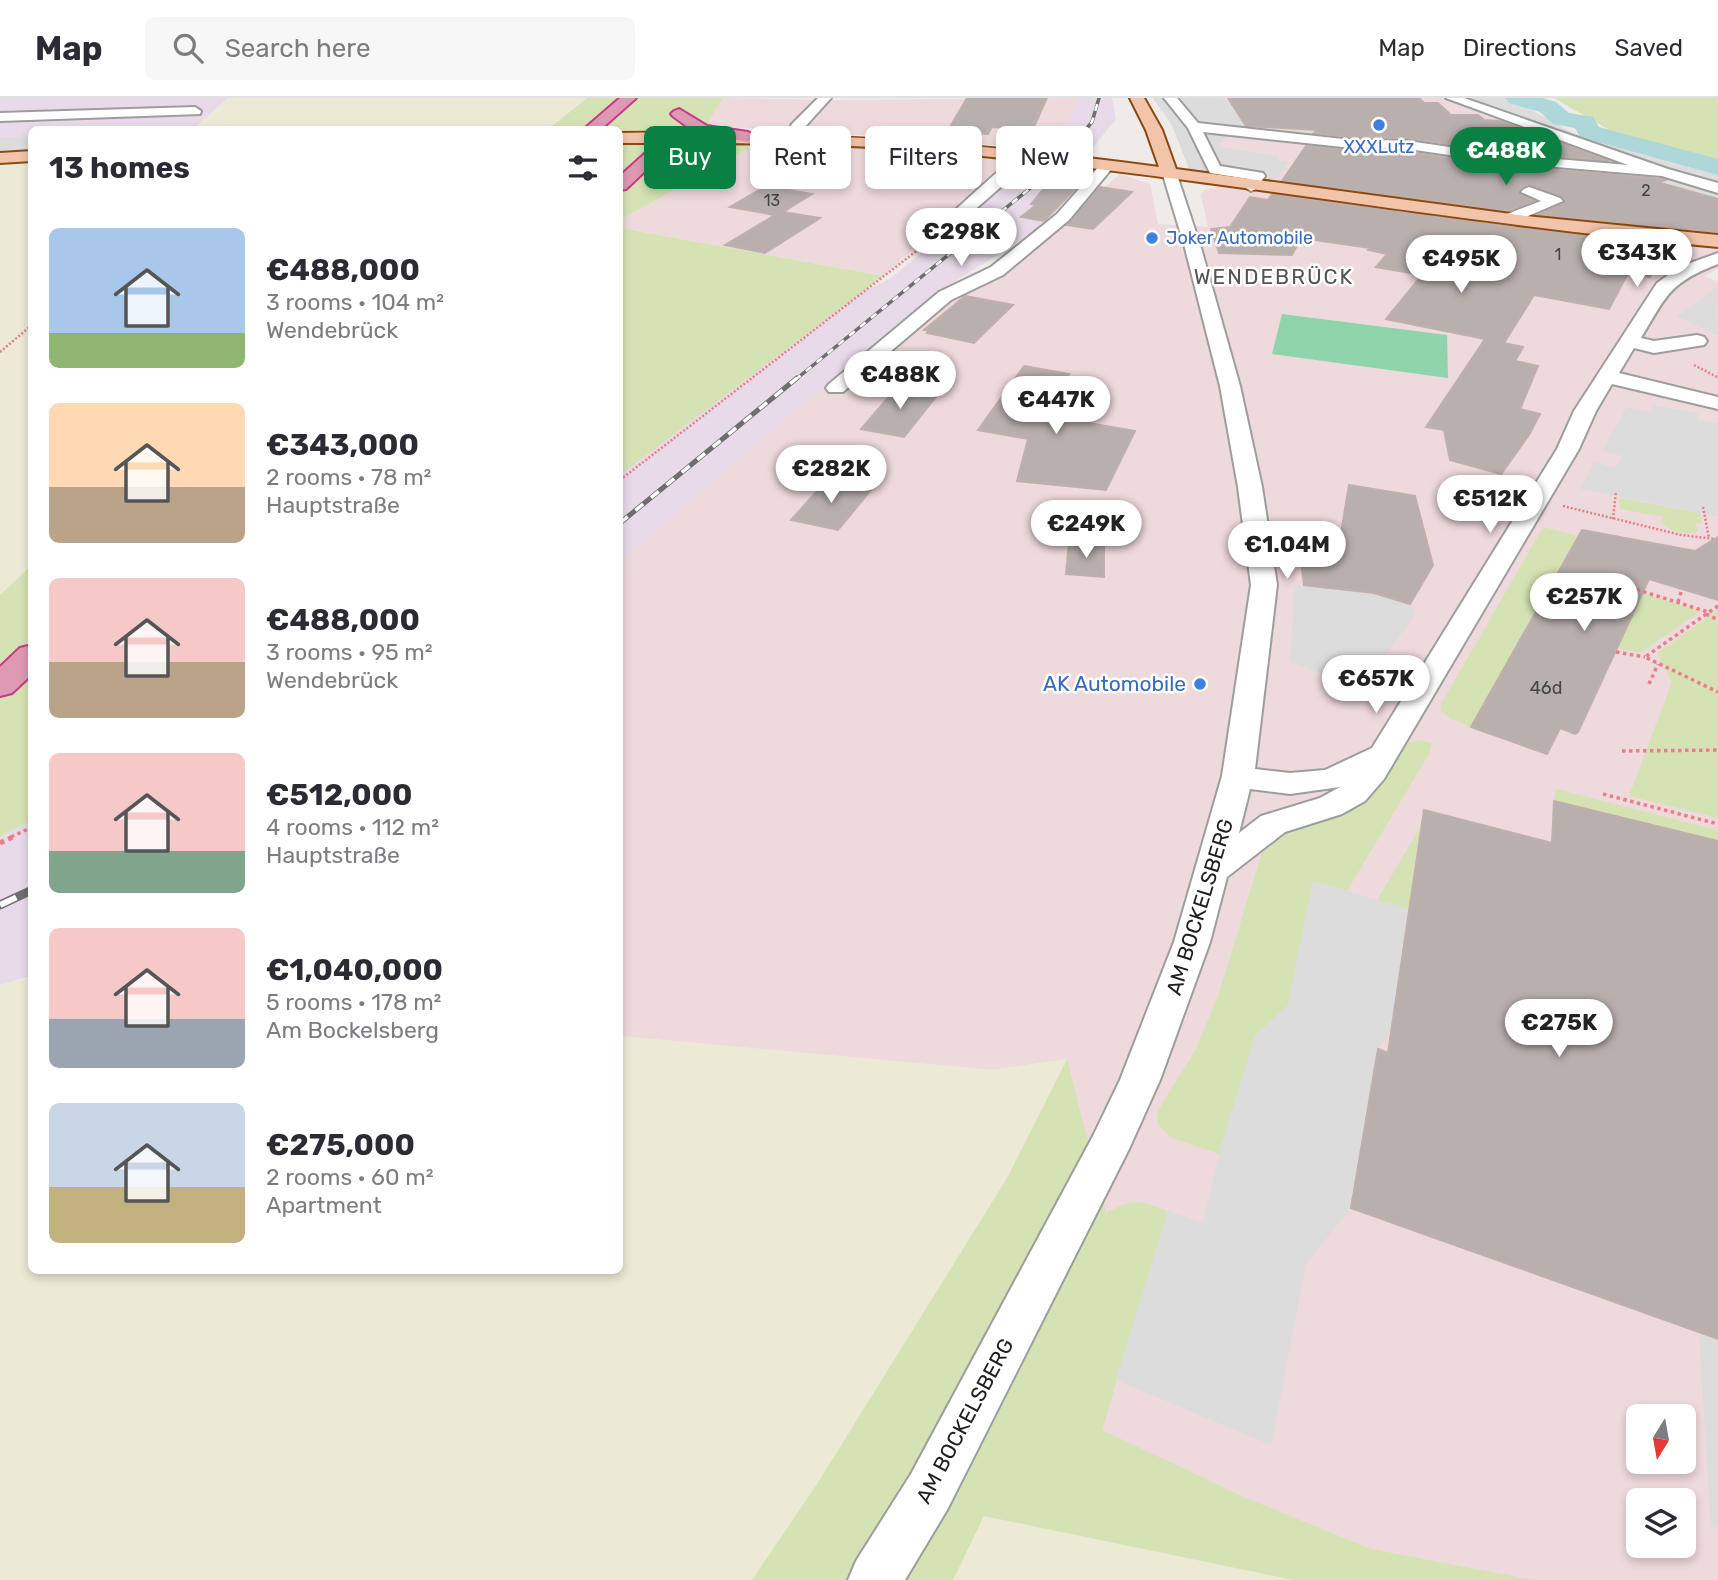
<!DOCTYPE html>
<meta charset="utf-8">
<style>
:root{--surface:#fff;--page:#f7f7f7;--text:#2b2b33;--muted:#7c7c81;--line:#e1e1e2;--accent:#0b8043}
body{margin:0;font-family:Rubik,sans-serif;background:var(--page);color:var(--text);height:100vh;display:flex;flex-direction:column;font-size:26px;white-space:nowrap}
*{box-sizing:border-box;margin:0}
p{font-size:23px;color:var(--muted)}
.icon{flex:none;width:38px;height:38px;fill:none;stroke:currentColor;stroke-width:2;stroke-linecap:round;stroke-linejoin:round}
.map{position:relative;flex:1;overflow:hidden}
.side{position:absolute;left:28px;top:28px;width:595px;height:1148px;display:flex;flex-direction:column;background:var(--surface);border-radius:10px;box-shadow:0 4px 10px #0003}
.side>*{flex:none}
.hud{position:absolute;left:644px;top:28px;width:665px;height:63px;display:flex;gap:14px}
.needle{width:46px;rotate:191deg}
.tools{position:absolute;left:1626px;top:1306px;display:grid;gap:14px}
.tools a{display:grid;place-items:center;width:70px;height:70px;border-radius:10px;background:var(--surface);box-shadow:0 4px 10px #0003;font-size:35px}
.price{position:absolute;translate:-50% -60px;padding:0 16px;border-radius:24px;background:#fff;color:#222;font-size:23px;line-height:46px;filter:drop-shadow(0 2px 4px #0008)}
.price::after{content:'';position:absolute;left:50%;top:42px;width:21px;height:16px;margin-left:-10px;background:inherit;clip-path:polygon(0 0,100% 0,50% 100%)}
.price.current{background:var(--accent);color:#fff}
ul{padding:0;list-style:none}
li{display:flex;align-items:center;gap:21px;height:175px;padding:0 21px}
li span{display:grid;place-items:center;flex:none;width:196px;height:140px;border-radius:10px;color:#555}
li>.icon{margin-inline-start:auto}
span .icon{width:84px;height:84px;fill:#fffc;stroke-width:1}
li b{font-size:30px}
h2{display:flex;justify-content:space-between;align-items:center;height:84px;padding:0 21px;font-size:30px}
.chip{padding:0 24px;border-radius:10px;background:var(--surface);box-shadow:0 4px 10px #0003;font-size:24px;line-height:63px}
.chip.current{background:var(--accent);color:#fff}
header{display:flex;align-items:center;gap:42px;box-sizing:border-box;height:98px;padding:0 35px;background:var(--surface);border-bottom:2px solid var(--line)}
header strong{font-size:33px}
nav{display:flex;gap:38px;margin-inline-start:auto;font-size:24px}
.search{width:490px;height:63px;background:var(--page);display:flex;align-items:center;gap:18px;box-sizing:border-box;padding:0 24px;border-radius:10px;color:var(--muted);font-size:26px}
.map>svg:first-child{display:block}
</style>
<header>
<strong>Map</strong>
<div class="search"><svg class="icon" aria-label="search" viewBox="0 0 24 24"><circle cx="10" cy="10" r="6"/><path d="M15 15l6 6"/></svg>Search here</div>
<nav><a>Map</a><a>Directions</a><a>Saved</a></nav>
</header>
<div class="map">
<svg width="1718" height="1482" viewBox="0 0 1718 1482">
<rect width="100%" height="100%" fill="#efebe8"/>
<!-- residential -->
<path fill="#dedddd" d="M1446,0H1510L1573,35L1718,71V147L1581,134L1275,94L1307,45L1397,48L1482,62L1587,75Z"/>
<!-- commercial -->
<g fill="#eed9dc" fill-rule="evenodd">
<path d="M723,0L834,2L1080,0L1069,25L1047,52L912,40L724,29L708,24Z"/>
<path d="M1153,0H1446L1620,62L1587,75L1482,62L1397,48L1307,45L1275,94L1581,134L1718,147V171L1705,178L1718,184V1482H1294L984,1418L1067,961L993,972L620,938V464L763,340L944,190L984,187L1012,170L1120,76L1150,86L1158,126L1208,129L1201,97L1204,92L1217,89H1234L1240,81L1190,73L1172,27ZM1638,1318H1684V1363H1638ZM1638,1402H1684V1447H1638Z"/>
<path d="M758,49L880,51L967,57L999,62L1002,76L883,178L620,130V122L750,50Z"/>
</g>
<!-- industrial -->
<g fill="#e8dae8">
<path d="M0,0H228L193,31L32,32L31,54L0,57Z"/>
<path d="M1080,0H1112L1116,21L1064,85L1071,98L1068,113L944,190L763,340L620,464V377L849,201L891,180L1047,52L1069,25Z"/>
<path d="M31,723V878L0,887V739Z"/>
</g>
<!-- farmland -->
<g fill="#ece9d5">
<path d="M228,0H587L547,31H193Z"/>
<path d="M31,64V468L0,497V67Z"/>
<path d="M31,880L32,1172H620V938L993,972L1067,961L1007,1080L817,1386L752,1482H0V887Z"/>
<path d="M984,1418L1294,1482H953Z"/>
</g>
<!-- grass -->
<g fill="#d5e3b4">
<path d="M587,0H723L708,24L750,50L620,122V32H547Z"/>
<path d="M1554,0H1718V63L1628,43Z"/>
<path d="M620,130L883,178L620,377Z"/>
<path d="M1619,400L1700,415L1702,426L1695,425L1698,432C1686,439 1672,434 1662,425L1663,419L1620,411Z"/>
<path d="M1543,429L1578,438L1560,470L1701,513L1640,555L1617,550L1634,512L1550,486L1471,629L1451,621L1442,613L1441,606Z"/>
<path d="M31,468V723L0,739V497Z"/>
<path d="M1718,512V720L1629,698L1672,584L1657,555Z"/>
<path d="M1417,642L1432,645L1429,656L1347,793L1313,783L1288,907L1255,938L1219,1056L1170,1039L1158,1026L1157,1014L1196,951L1219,895L1264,748L1404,646Z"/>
<path d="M1556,691L1718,732V743L1554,703Z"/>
<path d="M1421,728L1409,811L1377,802Z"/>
<path d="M1067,961L1106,1115C1134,1100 1137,1102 1168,1113L1102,1332L1246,1400L1371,1451L1534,1482H1294L984,1418L953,1482H752L817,1386L1007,1080Z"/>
</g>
<!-- pitch -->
<path fill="#8fd5ac" d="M1282,216L1447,237L1448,280L1272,256Z"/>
<!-- parking -->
<g fill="#dcdcdc">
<path d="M1153,0H1220L1231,5L1248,31L1349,32L1359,44L1228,36L1218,49L1279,58L1277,63L1288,64L1273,85L1190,73L1172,27Z"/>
<path d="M31,38V54L0,57V40Z"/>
<path d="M1423,45L1571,47L1617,63L1587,75L1432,54Z"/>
<path d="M1717,189L1718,238L1677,218Z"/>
<path d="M1652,307L1697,315L1699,322L1718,325V418L1580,391L1595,364L1615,370L1622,358L1602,352L1627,309L1652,314Z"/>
<path d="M1295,487L1377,495L1410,506L1416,515L1358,596L1326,585L1320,574L1290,564Z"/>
<path d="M1313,783L1409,811L1391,934L1378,951L1351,1110L1306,1166L1271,1347L1116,1282L1168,1113L1203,1125L1219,1056L1255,938L1288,907Z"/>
<path d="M1699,1234L1718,1241V1430L1711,1428Z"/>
</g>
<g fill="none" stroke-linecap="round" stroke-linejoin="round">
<!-- river -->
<path fill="#add7d8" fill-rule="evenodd" d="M1505,0H1542L1556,4L1569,15L1593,19L1599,29L1718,61V77L1580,39L1575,30L1553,26L1540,14L1509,5Z"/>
</g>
<!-- building -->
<g fill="#b9b0ae" stroke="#c0b0ac" stroke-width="2">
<path d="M967,0H1047L1033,31L992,29L988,36L947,34Z"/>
<path d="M1228,0H1419L1424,5H1438L1451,17H1478L1484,22L1500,23L1609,63L1498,53L1408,40L1343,38L1314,35L1317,32L1246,28Z"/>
<path d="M1306,48L1408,54L1498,67L1662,81L1667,82L1657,84L1718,101V134L1538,117L1566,103L1561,98L1530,87L1522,89L1518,94L1534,103L1508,113L1282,83Z"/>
<path d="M1052,81L1080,86L1044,123L1021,119L1036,107L1031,106Z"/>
<path d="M766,88L812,96L783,114L820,120L765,155L725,147L775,117L730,109Z"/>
<path d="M1100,89L1132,94L1093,131L1067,127Z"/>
<path d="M1272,96L1526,131L1688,149L1660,161L1650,179L1628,175L1609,211L1534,197L1504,245L1523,249L1515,263L1538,268L1520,311L1540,316L1529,337L1501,376L1450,362L1444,332L1426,329L1485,241L1386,221L1422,177L1376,169L1387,156L1368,152L1370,150L1301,140L1292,157L1219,155L1211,131L1230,129L1250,99L1268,102Z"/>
<path d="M965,198L1013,207L974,245L927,235L929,233L924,232Z"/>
<path d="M1024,268L1069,276L1042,317L1135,333L1106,392L1017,383L1028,341L978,332Z"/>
<path d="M898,288L939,295L904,339L861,331Z"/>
<path d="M826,383L871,392L838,432L791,422Z"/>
<path d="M1349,387L1415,398L1433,467L1410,506L1374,495L1304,487L1300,455L1332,458L1331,446L1339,447Z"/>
<path d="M1582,432L1695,453L1718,439V502L1649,481L1578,634L1575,636L1560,630L1547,656L1471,629Z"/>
<path d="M1069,444L1104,447V479L1066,476Z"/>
<path d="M1554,703L1718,743V1241L1351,1110L1378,951L1388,955L1424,712L1552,745Z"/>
</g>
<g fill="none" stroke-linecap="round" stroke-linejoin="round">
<defs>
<g id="minor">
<path d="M818,0H831L803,31L796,43H786L784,40L792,26Z"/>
<path d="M1164,0H1177L1198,25L1343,41L1408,43L1498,56L1628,67L1446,0H1464L1668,71L1718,85V95L1662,78L1498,64L1408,51L1343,49L1203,34L1220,68L1263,75L1265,78L1256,91L1251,93L1243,88L1248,81L1210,75L1188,30Z"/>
<path d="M195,9L201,13L200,16L0,23V15Z"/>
<path d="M1023,54L1030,58L1011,80L963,122H951L949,119L951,116C962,106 1016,56 1023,54Z"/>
<path d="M1106,65L1113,69L1069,122L1003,177L951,202L843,294H829L826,290L829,286L939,194L991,169L1057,116L1101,66Z"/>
<path d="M1170,73L1177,77L1201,150L1240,288L1262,389L1277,487L1255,671L1290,675L1325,672L1372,650L1557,351L1574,313L1657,185L1679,169L1718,155V166C1669,185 1667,197 1641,240L1654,243L1697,237L1704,239L1707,243L1704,247L1654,255L1634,250L1619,275L1718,299V311L1612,286L1596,313L1579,351L1384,681L1365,703L1342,716L1285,734L1227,779L1210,844L1160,982L1129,1051L947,1412L905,1482H848L856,1463L911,1376L1093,1038L1120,982L1174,844L1222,678L1251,487L1238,389L1220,288L1185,150L1163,77ZM1340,689L1320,700L1261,718L1239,735L1250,691L1290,696Z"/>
<path d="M1529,89L1560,100L1563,103L1514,124H1502L1500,121L1502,118L1541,103L1521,94L1524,91Z"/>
</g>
<g id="major">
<path d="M1130,0H1144L1162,32L1176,71L1526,118L1718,137V149C1461,126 1208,79 952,55C841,44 731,45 620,45V35C801,32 980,45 1159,69L1146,32Z"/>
<path d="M32,53V63L0,65V55Z"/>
</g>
<g id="highway">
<path d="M620,0H636L600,32H583Z"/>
<path d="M679,11L707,28L748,34L756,39L748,44L696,35L674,19L671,16L674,13Z"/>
<path d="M690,34L696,36L698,39L696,42L662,57L626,91L620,92V78L650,51Z"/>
<path d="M32,547V576L12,595L0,598V569L20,550Z"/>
</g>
</defs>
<!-- minor casing -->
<use href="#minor" stroke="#9d9d9d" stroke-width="4"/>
<!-- major casing -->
<use href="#major" stroke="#8b4a11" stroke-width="4"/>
<!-- highway casing -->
<use href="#highway" stroke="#c73b87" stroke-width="4"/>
<!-- path-far2 -->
<g stroke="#ea7e88" stroke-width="2.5" stroke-dasharray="2 2" stroke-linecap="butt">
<path d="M0,254L32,227"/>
<path d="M1694,267L1717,279"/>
<path d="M620,382L941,134"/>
<path d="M1563,408L1681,437L1715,441"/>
<path d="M1703,409L1709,440"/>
<path d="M1613,421L1616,393"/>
<path d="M1592,478L1608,483"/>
</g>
<!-- path-far1 -->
<g stroke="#ea7e88" stroke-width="3.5" stroke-dasharray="3.5 3.5" stroke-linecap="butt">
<path d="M1603,481L1708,514"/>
<path d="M1678,504L1682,491"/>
<path d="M1718,508L1645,559L1718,594"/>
<path d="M1706,516L1718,522"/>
<path d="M1616,554L1645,559"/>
<path d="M1649,586L1658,566"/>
<path d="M1622,653L1718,652"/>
<path d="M1603,696L1718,726"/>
<path d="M11,739L32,729"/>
</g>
<!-- path -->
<path stroke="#ea7e88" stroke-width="5" stroke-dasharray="4.5 4.5" stroke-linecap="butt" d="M0,745L15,738"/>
<!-- minor -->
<use href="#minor" fill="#fff" fill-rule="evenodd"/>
<!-- major -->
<use href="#major" fill="#f2c5aa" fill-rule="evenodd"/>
<!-- highway -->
<use href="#highway" fill="#de99b3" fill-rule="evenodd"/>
<defs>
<path id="rail-far2" d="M795,282L1050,74L1092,24L1099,0"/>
<path id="rail-far1" d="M620,425L797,280"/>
<path id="rail" d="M0,807L32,792"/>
</defs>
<!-- rail-far2 casing -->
<use href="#rail-far2" stroke="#6e6e6e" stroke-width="3.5"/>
<!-- rail-far1 casing -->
<use href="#rail-far1" stroke="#6e6e6e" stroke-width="5"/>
<!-- rail casing -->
<use href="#rail" stroke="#6e6e6e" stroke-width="9"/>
<!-- rail-far2 -->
<use href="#rail-far2" stroke="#fff" stroke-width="2.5" stroke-dasharray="7" stroke-linecap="butt"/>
<!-- rail-far1 -->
<use href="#rail-far1" stroke="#fff" stroke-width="3.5" stroke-dasharray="10" stroke-linecap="butt"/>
<!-- rail -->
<use href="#rail" stroke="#fff" stroke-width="6" stroke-dasharray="18" stroke-linecap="butt"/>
</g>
<!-- markers -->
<g fill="#3f7fe0" stroke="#fff" stroke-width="2.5">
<circle cx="1379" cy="27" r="7"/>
<circle cx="1152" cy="140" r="7"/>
<circle cx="1200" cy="586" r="7"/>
</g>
<g text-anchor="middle" stroke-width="5" stroke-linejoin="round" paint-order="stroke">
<!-- far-number labels -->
<g font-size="16" fill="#464444">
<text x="1646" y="98">2</text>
<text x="772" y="108">13</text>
<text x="1558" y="162">1</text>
</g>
<!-- far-shop labels -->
<g font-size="18" fill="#366cbe" stroke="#fff">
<text x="1379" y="55">XXXLutz</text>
<text x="1166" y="146" text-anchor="start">Joker Automobile</text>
</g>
<!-- number labels -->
<g font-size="18" fill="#464444">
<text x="1546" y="596">46d</text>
</g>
<!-- far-quarter labels -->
<g font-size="21" letter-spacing="2" fill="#535353" stroke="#fff">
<text x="1274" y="186">WENDEBRÜCK</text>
</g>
<!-- shop labels -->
<g font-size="21" fill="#366cbe" stroke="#fff" text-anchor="end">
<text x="1186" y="593">AK Automobile</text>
</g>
<!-- street labels -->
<g font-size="21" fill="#202020" stroke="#fff">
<text transform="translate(1200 809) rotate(-73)" y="7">AM BOCKELSBERG</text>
<text transform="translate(965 1323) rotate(-62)" y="7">AM BOCKELSBERG</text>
</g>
</g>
</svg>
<div class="tools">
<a><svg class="needle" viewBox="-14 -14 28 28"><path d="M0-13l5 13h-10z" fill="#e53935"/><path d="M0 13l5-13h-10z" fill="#7c7c81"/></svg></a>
<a><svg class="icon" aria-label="layers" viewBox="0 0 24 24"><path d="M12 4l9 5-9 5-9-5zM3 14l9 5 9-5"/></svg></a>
</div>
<b class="price current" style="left:1506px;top:89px">€488K</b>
<b class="price" style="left:961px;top:170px">€298K</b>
<b class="price" style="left:1637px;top:191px">€343K</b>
<b class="price" style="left:1461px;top:197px">€495K</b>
<b class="price" style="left:900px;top:313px">€488K</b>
<b class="price" style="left:1056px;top:338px">€447K</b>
<b class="price" style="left:831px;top:407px">€282K</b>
<b class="price" style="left:1490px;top:437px">€512K</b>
<b class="price" style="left:1086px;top:462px">€249K</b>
<b class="price" style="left:1287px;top:483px">€1.04M</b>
<b class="price" style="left:1584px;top:535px">€257K</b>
<b class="price" style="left:1376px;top:617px">€657K</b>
<b class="price" style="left:1559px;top:961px">€275K</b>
<div class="hud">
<a class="chip current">Buy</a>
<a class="chip">Rent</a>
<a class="chip">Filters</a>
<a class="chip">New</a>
</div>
<section class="side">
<h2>13 homes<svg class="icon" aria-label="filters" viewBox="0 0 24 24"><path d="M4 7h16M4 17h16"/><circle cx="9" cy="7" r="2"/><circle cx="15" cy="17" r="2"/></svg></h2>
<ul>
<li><span style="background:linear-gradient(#a9c7e8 75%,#8fb573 0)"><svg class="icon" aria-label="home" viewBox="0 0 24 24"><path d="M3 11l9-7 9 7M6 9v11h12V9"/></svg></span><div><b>€488,000</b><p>3 rooms · 104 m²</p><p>Wendebrück</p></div></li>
<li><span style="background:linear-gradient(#ffd9b3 60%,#b9a48a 0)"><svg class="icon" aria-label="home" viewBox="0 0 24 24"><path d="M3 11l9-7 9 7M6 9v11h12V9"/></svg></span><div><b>€343,000</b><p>2 rooms · 78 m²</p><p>Hauptstraße</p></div></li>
<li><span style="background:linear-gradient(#f6c9c9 60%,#b9a48a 0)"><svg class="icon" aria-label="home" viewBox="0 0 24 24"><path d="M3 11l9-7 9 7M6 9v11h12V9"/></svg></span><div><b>€488,000</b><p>3 rooms · 95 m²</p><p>Wendebrück</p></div></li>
<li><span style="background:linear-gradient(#f6c9c9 70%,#7fa58c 0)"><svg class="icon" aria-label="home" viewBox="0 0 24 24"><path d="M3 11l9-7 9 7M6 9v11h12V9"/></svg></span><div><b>€512,000</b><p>4 rooms · 112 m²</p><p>Hauptstraße</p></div></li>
<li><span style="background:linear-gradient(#f6c9c9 65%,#9aa5b1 0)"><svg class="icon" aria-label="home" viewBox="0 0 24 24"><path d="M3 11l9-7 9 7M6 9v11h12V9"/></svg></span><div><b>€1,040,000</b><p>5 rooms · 178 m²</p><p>Am Bockelsberg</p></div></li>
<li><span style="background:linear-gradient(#c9d6e8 60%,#c2b280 0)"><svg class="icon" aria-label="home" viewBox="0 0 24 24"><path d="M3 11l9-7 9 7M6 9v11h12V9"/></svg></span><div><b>€275,000</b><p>2 rooms · 60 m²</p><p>Apartment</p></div></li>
</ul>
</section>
</div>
